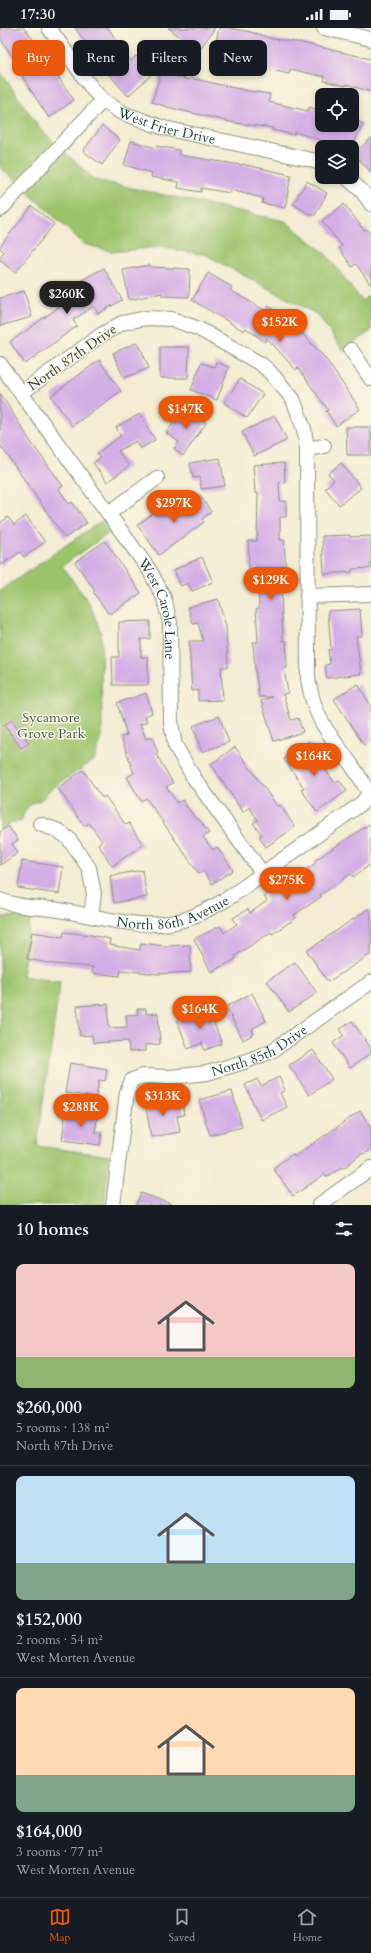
<!DOCTYPE html>
<meta charset="utf-8">
<style>
:root{--surface:#171b24;--page:#20242c;--text:#f1f3f6;--muted:#9ea1a6;--line:#363941;--accent:#ea580c}
body{margin:0;font-family:Cardo,serif;background:var(--page);color:var(--text);height:100vh;display:flex;flex-direction:column;font-size:15px;white-space:nowrap}
*{box-sizing:border-box;margin:0}
p{font-size:13px;color:var(--muted)}
.icon{flex:none;width:22px;height:22px;fill:none;stroke:currentColor;stroke-width:2;stroke-linecap:round;stroke-linejoin:round}
.map{position:relative;height:1177px;overflow:hidden}
.panel{display:flex;flex-direction:column;background:var(--surface);flex:1}
.panel>*{flex:none}
.top-card{position:absolute;left:12px;top:12px;width:347px;height:36px;display:flex;gap:8px}
.buttons{position:absolute;left:315px;top:60px;display:grid;gap:8px}
.buttons a{display:grid;place-items:center;width:44px;height:44px;border-radius:8px;background:var(--surface);box-shadow:0 2px 6px #0003;font-size:20px}
.price{position:absolute;translate:-50% -34px;padding:0 9px;border-radius:14px;background:var(--accent);color:#fff;font-size:13px;line-height:26px;filter:drop-shadow(0 1px 2px #0008)}
.price::after{content:'';position:absolute;left:50%;top:24px;width:12px;height:9px;margin-left:-6px;background:inherit;clip-path:polygon(0 0,100% 0,50% 100%)}
.price.current{background:#222;color:#fff}
ul{padding:0;list-style:none}
li{display:grid;align-content:center;gap:8px;height:212px;padding:0 16px}
li+li{border-top:1px solid var(--line)}
li span{display:grid;place-items:center;height:124px;border-radius:8px;color:#555}
li>.icon{margin-inline-start:auto}
span .icon{width:72px;height:72px;fill:#fffc;stroke-width:1}
li b{font-size:17px}
h2{display:flex;justify-content:space-between;align-items:center;height:48px;padding:0 16px;font-size:17px}
.chip{padding:0 14px;border-radius:8px;background:var(--surface);box-shadow:0 2px 6px #0003;font-size:14px;line-height:36px}
.chip.current{background:var(--accent);color:#fff}
.status{display:flex;justify-content:space-between;align-items:center;height:28px;padding:0 20px;background:var(--surface);direction:ltr}
.status svg{height:11px;fill:currentColor}
.dock{display:flex;justify-content:space-around;align-items:center;height:56px;border-top:1px solid var(--line);background:var(--surface);font-size:11px;color:var(--muted)}
.dock a{display:grid;justify-items:center;gap:2px}
.dock .current{color:var(--accent)}
.map>svg:first-child{display:block}
</style>
<div class="status"><b>17:30</b><svg viewBox="0 0 49 12"><path d="M0 12V9h3v3zM5 12V6h3v6zM10 12V3h3v9zM15 12V0h3v12zM26 1h20v11H26zM47 4h2v5h-2z"/></svg></div>
<div class="map">
<svg width="371" height="1177" viewBox="0 0 371 1177">
<rect width="100%" height="100%" fill="#fcf5e5"/>
<filter id="ink" filterUnits="userSpaceOnUse"><feTurbulence type="fractalNoise" baseFrequency=".025" numOctaves="2"/><feDisplacementMap in="SourceGraphic" scale="8" xChannelSelector="R" yChannelSelector="G"/><feConvolveMatrix kernelMatrix="1 2 1 2 8 2 1 2 1" color-interpolation-filters="sRGB"/></filter>
<filter id="wash" filterUnits="userSpaceOnUse"><feTurbulence type="fractalNoise" baseFrequency=".012" numOctaves="4" result="noise"/><feDisplacementMap in="SourceGraphic" scale="16" xChannelSelector="R" yChannelSelector="G"/><feGaussianBlur stdDeviation="0.9" result="paint"/><feColorMatrix in="noise" values="0 0 0 0 0 0 0 0 0 0 0 0 0 0 0 0 0 1.4 0 .05"/><feComposite in="paint" operator="in"/></filter>
<g filter="url(#wash)">
<rect width="100%" height="100%" fill="#f3ecd3"/>
<!-- green -->
<g fill="#9cc26c" stroke="#5e8050">
<path d="M0,43L41,102L95,152L285,193L325,225L362,273L371,266V303L343,323L318,287L206,227L159,219L113,224L84,216L0,139Z"/>
<path d="M101,493L110,504L62,538L90,576L101,605L102,710L94,732L47,764C42,775 38,771 30,777C25,781 23,788 21,794H12L0,802V563Z"/>
<path d="M31,888L22,948L60,954L37,1118L110,1128L104,1177H0V889Z"/>
</g>
<g id="blocks">
<!-- building -->
<g fill="#d3aee6">
<path d="M0,0H24L61,47L58,49L74,72L49,90L21,47L24,46L0,10Z"/>
<path d="M75,0H108L131,33L136,28L152,46L128,68L107,44Z"/>
<path d="M168,0H215L199,22Z"/>
<path d="M219,0H229L251,4L273,11L302,15L371,31V64L346,56V58L324,53L325,49L290,41L289,46L267,41V39L235,30V31L213,27Z"/>
<path d="M161,44L189,52L190,50L248,63L270,66L269,74L308,83L309,79L322,83V97H352V90L363,96L352,119H334L321,112L294,104V107L272,102L273,100L235,95L171,80L152,74Z"/>
<path d="M102,98L120,112L102,137L83,123Z"/>
<path d="M371,110V144L354,126Z"/>
<path d="M131,113L156,120L157,118L179,122V127L241,137L242,136L291,147L285,180L262,175L263,170L230,162V165L201,160V164L178,160L179,154L151,149L152,145L124,137Z"/>
<path d="M307,153L327,165L315,187H311L293,176Z"/>
<path d="M344,176L364,202L366,201L371,207V257L356,236L352,239L339,220L342,218L322,193Z"/>
<path d="M32,178L54,196L15,245L0,232V228L4,224L0,220V218Z"/>
<path d="M150,237V239L190,241L189,269L162,268V265L129,272L123,242Z"/>
<path d="M104,240L122,272L98,286L94,278L73,292L77,298L25,336L10,314L59,279L58,276L83,258L80,253Z"/>
<path d="M208,245L232,259L230,262L266,283L269,278L297,300L325,330L360,381L336,398L326,383L328,382L298,340L296,342L267,310L265,314L246,300L244,303L192,272Z"/>
<path d="M24,263L32,289L0,298V270Z"/>
<path d="M138,314L149,340L124,350L113,325Z"/>
<path d="M160,319H189L188,350H160Z"/>
<path d="M99,332L121,363L72,398L51,368Z"/>
<path d="M216,334L229,339L217,372L191,362L201,335L214,339Z"/>
<path d="M240,351L263,366L247,390L224,375Z"/>
<path d="M0,365L31,414L63,458L59,461L69,476L72,474L87,495L65,510L0,417Z"/>
<path d="M184,380L206,395L183,428L174,421L179,414L166,405Z"/>
<path d="M140,386L155,412L140,421L136,413L118,423L129,438L107,454L93,435L100,430L97,425L121,408L116,399Z"/>
<path d="M275,388L287,412L254,428L242,404Z"/>
<path d="M346,399H371V427H347Z"/>
<path d="M220,430L225,458L201,461L200,449L193,450L190,435Z"/>
<path d="M284,435L285,454L279,455L280,473H286V489H280V512H284L286,545V562H281L283,613L286,612L287,640H284L288,665L283,666L291,692L298,690L303,704L274,713L261,673L272,669H259L255,641L253,614H258L256,581L259,580L258,540L249,541L248,513H257L258,465H255L253,437Z"/>
<path d="M341,435L361,460L339,477L325,460L334,452L328,446Z"/>
<path d="M200,467L211,484L202,491L204,494L159,527L137,497L160,481L164,486L186,471L189,475Z"/>
<path d="M26,488L45,514L24,529L20,524L0,538V495L8,489L14,497Z"/>
<path d="M350,507V509L371,508V540L352,541V544L324,546L322,508Z"/>
<path d="M105,513L141,565L111,585H108L93,564L95,563L75,534Z"/>
<path d="M202,529L213,554L192,563L188,555L181,558L174,542Z"/>
<path d="M218,571L226,599L228,639H221L223,672L198,673V662L192,663L189,613H203L198,595L193,596L188,579Z"/>
<path d="M360,581L362,608H356L361,646L327,650L325,637L330,636L328,622H331L328,583Z"/>
<path d="M150,593V611H141V629H148V657H113L112,629H119V594Z"/>
<path d="M358,656L371,678V712L364,717L334,671Z"/>
<path d="M146,665L152,685L145,688L147,694L140,696L146,711L152,709L158,725L156,726L173,755L166,759L177,775L182,772L196,791L198,790L209,805L203,809L213,822L217,819L233,842L212,856L203,843L199,846L146,770L141,773L127,749L134,745L121,709L127,707L117,675Z"/>
<path d="M219,688L229,714L202,724L193,698Z"/>
<path d="M12,692L29,715L21,720L4,697Z"/>
<path d="M309,713L324,735L322,737L335,755L339,752L347,763L317,784L301,761L304,760L284,731Z"/>
<path d="M235,719L277,778L280,777L295,799L266,819L259,809L262,807L253,795L258,792L249,779L243,784L211,736Z"/>
<path d="M83,742L102,770L105,768L126,797L129,795L143,817L112,838L98,816L102,813L89,795L84,798L58,760Z"/>
<path d="M371,795V836L353,849L351,846L320,867L321,869L294,887L296,890L272,906L271,904L235,928L236,931L211,944L194,911L220,898L224,905L237,896L233,890L248,881L250,885L267,873L264,868L276,861L277,862L316,835L314,833Z"/>
<path d="M8,798L18,812L12,816L18,825L0,837V804Z"/>
<path d="M22,833L63,839L59,866L18,860Z"/>
<path d="M142,842L147,869L114,875L110,848Z"/>
<path d="M368,881L371,886V926L328,954L307,923Z"/>
<path d="M32,904L63,909L64,904L91,907L110,911L109,917L140,922L141,915L165,918L190,917L191,944L159,946L121,942L120,948L92,945L93,939L54,936L27,931Z"/>
<path d="M295,934L317,965L289,984L267,953Z"/>
<path d="M252,965L266,993L252,1001L254,1006L243,1012L226,979Z"/>
<path d="M108,976L109,1000L127,999L126,987L138,986L137,981H146V986L158,985L160,1016L145,1017V1023L129,1024L128,1013L93,1015L92,1007L80,1008L77,978Z"/>
<path d="M208,980L222,1016L205,1022L202,1015L188,1021L177,992Z"/>
<path d="M352,993L371,1020V1025L350,1040L333,1015L344,1007L340,1001Z"/>
<path d="M313,1022L332,1051L309,1067L289,1037Z"/>
<path d="M70,1035L107,1041L105,1053L99,1052L96,1069L65,1065Z"/>
<path d="M279,1049L285,1062L280,1065L287,1079L261,1092L245,1057L257,1051L261,1058Z"/>
<path d="M232,1063L242,1099L210,1107L199,1072Z"/>
<path d="M160,1068L161,1077L182,1074L184,1087L177,1088L180,1104L151,1109L145,1071Z"/>
<path d="M66,1082L98,1086L95,1104H102L100,1117L62,1112Z"/>
<path d="M360,1083L371,1099V1122L364,1126L362,1125L344,1140L342,1139L327,1149L325,1146L293,1168L273,1140L293,1126L294,1129Z"/>
<path d="M141,1165L172,1176V1177H136Z"/>
</g>
</g>
</g>
<g filter="url(#ink)">
<use href="#blocks" fill-opacity="0" stroke="#899484" stroke-width="1"/>
<g fill="none" stroke-linecap="round" stroke-linejoin="round">
<defs>
<g id="minor">
<path id="s1" d="M49,0L93,62L103,72L120,84L164,100L312,132L322,136"/>
<path d="M324,0L371,11"/>
<path d="M346,149L362,163L371,176"/>
<path d="M0,182L103,72"/>
<path d="M351,322L371,351"/>
<path id="s2" d="M0,336L150,543L164,570L170,595L171,695L175,717L194,750L263,846"/>
<path d="M307,421L324,418"/>
<path d="M109,485L157,450"/>
<path d="M307,568L371,566"/>
<path d="M40,796L59,803L69,811L89,840L94,866L91,888"/>
<path id="s3" d="M0,872C19,880 39,879 59,882C98,888 144,904 183,892C199,887 213,879 227,871L361,776L369,766C358,742 340,723 326,701C316,686 311,669 308,651L307,421L304,401L293,371L270,344L261,336L199,301L172,291L146,290L122,295L101,307L21,365"/>
<path id="s4" d="M113,1177L127,1064L132,1052L143,1048L171,1049L207,1045L244,1034L272,1023L371,954"/>
<path d="M319,1177L371,1140"/>
</g>
</defs>
<!-- minor casing -->
<use href="#minor" stroke="#899484" stroke-width="16"/>
<!-- minor -->
<use href="#minor" stroke="#fff" stroke-width="14"/>
</g>
</g>
<g text-anchor="middle" stroke-width="3" stroke-linejoin="round" paint-order="stroke">
<!-- street labels -->
<g font-size="14" fill="#1f3d34" stroke="#fcf5e5">
<text dy="5" stroke="none"><textPath href="#s1" startOffset="160">West Frier Drive</textPath></text>
<text transform="translate(72 329) rotate(-35)" y="5">North 87th Drive</text>
<text dy="5" stroke="none"><textPath href="#s2" startOffset="295">West Carole Lane</textPath></text>
<text dy="5" stroke="none"><textPath href="#s3" startOffset="177">North 86th Avenue</textPath></text>
<text dy="5" stroke="none"><textPath href="#s4" startOffset="260">North 85th Drive</textPath></text>
</g>
<!-- park labels -->
<g font-size="14" fill="#3e5e42" stroke="#fcf5e5">
<text x="51" y="694">Sycamore<tspan x="51" dy="16">Grove Park</tspan></text>
</g>
</g>
</svg>
<div class="buttons">
<a><svg class="icon" aria-label="locate" viewBox="0 0 24 24"><circle cx="12" cy="12" r="6"/><path d="M12 2v4M12 18v4M2 12h4M18 12h4"/></svg></a>
<a><svg class="icon" aria-label="layers" viewBox="0 0 24 24"><path d="M12 4l9 5-9 5-9-5zM3 14l9 5 9-5"/></svg></a>
</div>
<b class="price current" style="left:67px;top:287px">$260K</b>
<b class="price" style="left:280px;top:315px">$152K</b>
<b class="price" style="left:186px;top:402px">$147K</b>
<b class="price" style="left:174px;top:496px">$297K</b>
<b class="price" style="left:271px;top:573px">$129K</b>
<b class="price" style="left:314px;top:749px">$164K</b>
<b class="price" style="left:287px;top:873px">$275K</b>
<b class="price" style="left:200px;top:1002px">$164K</b>
<b class="price" style="left:163px;top:1089px">$313K</b>
<b class="price" style="left:81px;top:1100px">$288K</b>
<div class="top-card">
<a class="chip current">Buy</a>
<a class="chip">Rent</a>
<a class="chip">Filters</a>
<a class="chip">New</a>
</div>
</div>
<section class="panel">
<h2>10 homes<svg class="icon" aria-label="filters" viewBox="0 0 24 24"><path d="M4 7h16M4 17h16"/><circle cx="9" cy="7" r="2"/><circle cx="15" cy="17" r="2"/></svg></h2>
<ul>
<li><span style="background:linear-gradient(#f6c9c9 75%,#8fb573 0)"><svg class="icon" aria-label="home" viewBox="0 0 24 24"><path d="M3 11l9-7 9 7M6 9v11h12V9"/></svg></span><div><b>$260,000</b><p>5 rooms · 138 m²</p><p>North 87th Drive</p></div></li>
<li><span style="background:linear-gradient(#bfe0f5 70%,#7fa58c 0)"><svg class="icon" aria-label="home" viewBox="0 0 24 24"><path d="M3 11l9-7 9 7M6 9v11h12V9"/></svg></span><div><b>$152,000</b><p>2 rooms · 54 m²</p><p>West Morten Avenue</p></div></li>
<li><span style="background:linear-gradient(#ffd9b3 70%,#7fa58c 0)"><svg class="icon" aria-label="home" viewBox="0 0 24 24"><path d="M3 11l9-7 9 7M6 9v11h12V9"/></svg></span><div><b>$164,000</b><p>3 rooms · 77 m²</p><p>West Morten Avenue</p></div></li>
</ul>
</section>
<nav class="dock">
<a class="current"><svg class="icon" aria-label="map" viewBox="0 0 24 24"><path d="M3 6l6-2 6 2 6-2v14l-6 2-6-2-6 2zM9 4v14M15 6v14"/></svg>Map</a>
<a><svg class="icon" aria-label="saved" viewBox="0 0 24 24"><path d="M7 4h10v16l-5-4-5 4z"/></svg>Saved</a>
<a><svg class="icon" aria-label="home" viewBox="0 0 24 24"><path d="M3 11l9-7 9 7M6 9v11h12V9"/></svg>Home</a>
</nav>
